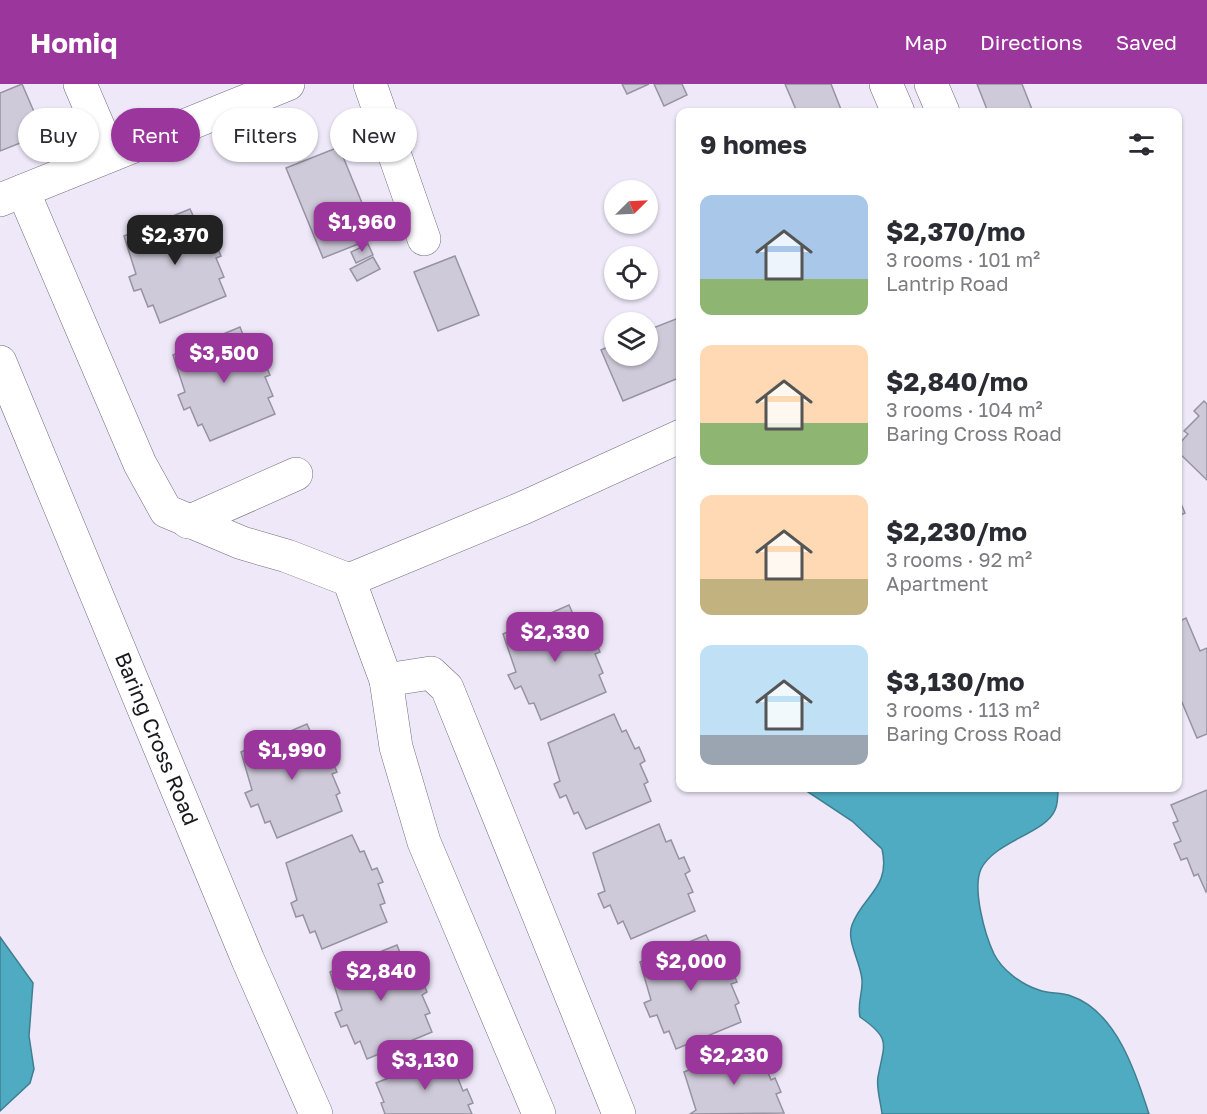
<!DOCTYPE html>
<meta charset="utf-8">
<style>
:root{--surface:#fff;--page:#f7f7f7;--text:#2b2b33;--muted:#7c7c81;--accent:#9b369c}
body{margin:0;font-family:"Golos Text",sans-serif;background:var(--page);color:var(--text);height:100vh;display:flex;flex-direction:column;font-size:22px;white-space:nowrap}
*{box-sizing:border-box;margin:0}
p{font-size:20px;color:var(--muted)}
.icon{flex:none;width:33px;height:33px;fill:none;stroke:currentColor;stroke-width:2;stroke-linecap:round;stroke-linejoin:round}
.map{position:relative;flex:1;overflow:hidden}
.details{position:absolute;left:676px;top:24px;width:506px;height:684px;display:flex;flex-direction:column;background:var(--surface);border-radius:12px;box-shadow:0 2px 4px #0004}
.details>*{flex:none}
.hud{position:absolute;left:18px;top:24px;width:568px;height:54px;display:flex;gap:12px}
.needle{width:39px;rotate:66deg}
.tools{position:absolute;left:604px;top:96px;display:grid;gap:12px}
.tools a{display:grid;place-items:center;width:54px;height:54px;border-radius:50%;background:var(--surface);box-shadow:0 2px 4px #0004;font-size:30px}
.price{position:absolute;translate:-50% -51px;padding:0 14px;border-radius:12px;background:var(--accent);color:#fff;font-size:20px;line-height:39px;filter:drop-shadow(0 2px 3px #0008)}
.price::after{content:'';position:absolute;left:50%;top:36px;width:18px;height:14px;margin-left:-9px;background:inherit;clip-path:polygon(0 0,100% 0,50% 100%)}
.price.selected{background:#222;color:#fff}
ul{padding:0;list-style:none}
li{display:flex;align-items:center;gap:18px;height:150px;padding:0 24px}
li span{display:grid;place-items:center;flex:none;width:168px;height:120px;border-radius:12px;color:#555}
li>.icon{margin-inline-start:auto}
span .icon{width:72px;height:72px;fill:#fffc;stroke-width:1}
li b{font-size:26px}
h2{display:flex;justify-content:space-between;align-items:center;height:72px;padding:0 24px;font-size:26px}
.pill{padding:0 21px;border-radius:27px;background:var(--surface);box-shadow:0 2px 4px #0004;font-size:21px;line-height:54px}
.pill.selected{background:var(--accent);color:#fff}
header{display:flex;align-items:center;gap:36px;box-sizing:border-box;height:84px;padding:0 30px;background:var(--accent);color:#fff}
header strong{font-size:28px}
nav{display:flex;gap:33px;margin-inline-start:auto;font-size:21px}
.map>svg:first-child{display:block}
</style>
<header>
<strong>Homiq</strong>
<nav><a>Map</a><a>Directions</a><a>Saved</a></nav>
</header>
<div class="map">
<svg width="1207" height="1030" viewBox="0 0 1207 1030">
<rect width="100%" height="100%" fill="#eee8f8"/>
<!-- water -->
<g fill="#4fabc2" stroke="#3f7f91" stroke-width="1.5">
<path d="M802,704H1058C1058,710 1058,720 1055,726C1046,749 995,757 981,785C972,805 985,851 994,870C1002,886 1022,901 1039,906C1049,910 1061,908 1071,912C1116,927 1136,989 1149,1030H882C881,1019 876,1004 878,993C884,960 892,955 860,933C857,919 863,909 862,896C861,879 846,857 852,841C863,811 891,804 882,765L852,737Z"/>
<path d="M0,853L33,899L29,952L34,985L30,999L0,1027Z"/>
</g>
<!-- building -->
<g fill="#cfcad9" stroke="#9893a2" stroke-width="1.5">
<path d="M22,0L35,30L30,32L38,52L0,67V9Z"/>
<path d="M622,0H649L627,10Z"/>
<path d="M654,0H682L687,11L664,22Z"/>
<path d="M785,0H831L842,28H797Z"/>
<path d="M977,0H1022L1033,28H988Z"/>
<path d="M339,63L376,153L323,174L286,84Z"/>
<path d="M190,125L198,142L203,141L210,160L215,158L221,172L216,174L224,193L219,195L226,212L160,239L153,221L148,223L141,205L134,207L129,193L136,190L124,152Z"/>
<path d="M368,160L373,171L356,179L351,168Z"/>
<path d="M455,172L479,231L438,247L414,188Z"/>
<path d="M373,173L380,185L357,197L350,185Z"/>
<path d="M681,233V293L623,317L601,266L615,260V272H648V246Z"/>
<path d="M240,243L247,261L252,259L260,278L264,277L270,291L265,293L273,312L268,314L275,330L210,357L202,340L198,342L190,323L184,326L178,311L185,308L173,271Z"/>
<path d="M1204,317L1207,320V396L1178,368V361L1188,350L1184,347L1199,332L1194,327Z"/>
<path d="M1178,413L1185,429L1178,432Z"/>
<path d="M569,521L577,539L581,537L590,556L594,554L600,568L595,570L603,589L599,591L606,608L541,636L534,619L529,620L521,602L515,605L508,591L516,588L503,550Z"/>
<path d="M1186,534L1200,567L1207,564V650L1197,654L1181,616L1178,617V538Z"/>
<path d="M614,630L622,648L626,646L635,665L639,663L645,677L640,680L648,698L644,700L651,717L586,745L578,728L574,730L566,711L560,714L554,700L560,697L548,659Z"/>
<path d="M307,640L315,658L319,656L327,675L331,674L337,688L332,690L340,709L336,711L342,727L277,754L270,737L265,739L258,720L251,723L245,709L252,706L241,668Z"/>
<path d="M1207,706V807L1206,808L1198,790L1194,792L1187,774L1181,776L1174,760L1181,757L1173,739L1178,737L1171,721Z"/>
<path d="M659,740L666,758L671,756L679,775L684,773L690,787L685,790L693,808L688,810L695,827L631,855L623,837L618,840L610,821L604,824L598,810L605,807L593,769Z"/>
<path d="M352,751L360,768L364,767L372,786L377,784L383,798L378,800L385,819L380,821L387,838L322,865L315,847L310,849L303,831L296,833L291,819L297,816L286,779Z"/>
<path d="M706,851L714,868L718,866L726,886L731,884L737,898L731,900L739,919L735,921L741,938L676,965L669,947L664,949L657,931L650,933L644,919L651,916L640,878Z"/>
<path d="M397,861L404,879L409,877L417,896L421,894L427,908L422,911L430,929L425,931L432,948L367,975L360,957L355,960L347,941L341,943L335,929L342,926L330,888Z"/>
<path d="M751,960L758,978L763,976L771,996L775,994L781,1008L776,1010L784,1029L690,1030L696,1026L684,988Z"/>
<path d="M443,972L450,990L455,987L463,1007L467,1005L473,1019L468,1021L472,1030H385L381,1019L384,1018L376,999Z"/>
</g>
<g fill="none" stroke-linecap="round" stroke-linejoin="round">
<defs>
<g id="minor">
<path d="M80,0L110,70"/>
<path d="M370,0L424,155"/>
<path d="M886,0L898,28"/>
<path d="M931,0L943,28"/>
<path d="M23,107L140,380L166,427L242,459L287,472L349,496L386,596L396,663L424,758L539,1030"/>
<path d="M0,116L288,0"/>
<path id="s1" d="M0,278L248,876L316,1030"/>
<path d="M188,438L296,390"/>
<path d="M349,496L523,424L681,352"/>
<path d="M386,596L431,589L447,604L619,1030"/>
</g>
</defs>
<!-- minor casing -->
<use href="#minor" stroke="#716c7a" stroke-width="34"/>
<!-- minor -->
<use href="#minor" stroke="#fff" stroke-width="33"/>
</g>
<g text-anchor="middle" stroke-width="4.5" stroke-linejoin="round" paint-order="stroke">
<!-- street labels -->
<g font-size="21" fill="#1a191e" stroke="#faf7fe">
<text dy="7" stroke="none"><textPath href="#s1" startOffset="408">Baring Cross Road</textPath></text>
</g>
</g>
</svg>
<div class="tools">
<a><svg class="needle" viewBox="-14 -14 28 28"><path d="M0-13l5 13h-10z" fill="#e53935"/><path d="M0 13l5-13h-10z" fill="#7c7c81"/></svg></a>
<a><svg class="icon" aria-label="locate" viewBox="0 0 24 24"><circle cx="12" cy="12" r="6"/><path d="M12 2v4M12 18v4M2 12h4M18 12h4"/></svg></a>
<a><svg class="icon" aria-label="layers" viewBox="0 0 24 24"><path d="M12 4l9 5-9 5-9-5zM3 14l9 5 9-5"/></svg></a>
</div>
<b class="price" style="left:362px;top:169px">$1,960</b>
<b class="price selected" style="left:175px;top:182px">$2,370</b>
<b class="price" style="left:224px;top:300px">$3,500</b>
<b class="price" style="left:555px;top:579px">$2,330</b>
<b class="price" style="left:292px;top:697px">$1,990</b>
<b class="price" style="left:691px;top:908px">$2,000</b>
<b class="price" style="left:381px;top:918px">$2,840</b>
<b class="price" style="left:734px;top:1002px">$2,230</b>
<b class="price" style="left:425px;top:1007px">$3,130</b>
<div class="hud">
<a class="pill">Buy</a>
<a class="pill selected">Rent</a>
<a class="pill">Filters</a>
<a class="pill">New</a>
</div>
<section class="details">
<h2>9 homes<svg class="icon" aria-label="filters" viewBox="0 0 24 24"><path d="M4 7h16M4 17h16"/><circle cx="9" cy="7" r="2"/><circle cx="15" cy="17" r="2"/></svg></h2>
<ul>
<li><span style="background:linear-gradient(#a9c7e8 70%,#8fb573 0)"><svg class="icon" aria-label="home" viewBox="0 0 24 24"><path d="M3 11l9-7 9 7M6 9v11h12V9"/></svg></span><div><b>$2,370/mo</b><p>3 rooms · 101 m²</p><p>Lantrip Road</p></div></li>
<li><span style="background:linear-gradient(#ffd9b3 65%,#8fb573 0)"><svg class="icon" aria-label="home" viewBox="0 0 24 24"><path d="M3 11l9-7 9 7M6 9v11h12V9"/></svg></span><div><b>$2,840/mo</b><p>3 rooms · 104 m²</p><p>Baring Cross Road</p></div></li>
<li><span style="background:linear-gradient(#ffd9b3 70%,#c2b280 0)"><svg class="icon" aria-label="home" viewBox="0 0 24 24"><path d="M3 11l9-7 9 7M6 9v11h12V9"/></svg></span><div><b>$2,230/mo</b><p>3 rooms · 92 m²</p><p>Apartment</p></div></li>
<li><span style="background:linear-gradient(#bfe0f5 75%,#9aa5b1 0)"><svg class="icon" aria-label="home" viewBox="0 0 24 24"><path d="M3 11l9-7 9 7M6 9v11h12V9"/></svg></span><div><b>$3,130/mo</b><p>3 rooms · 113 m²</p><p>Baring Cross Road</p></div></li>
</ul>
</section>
</div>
